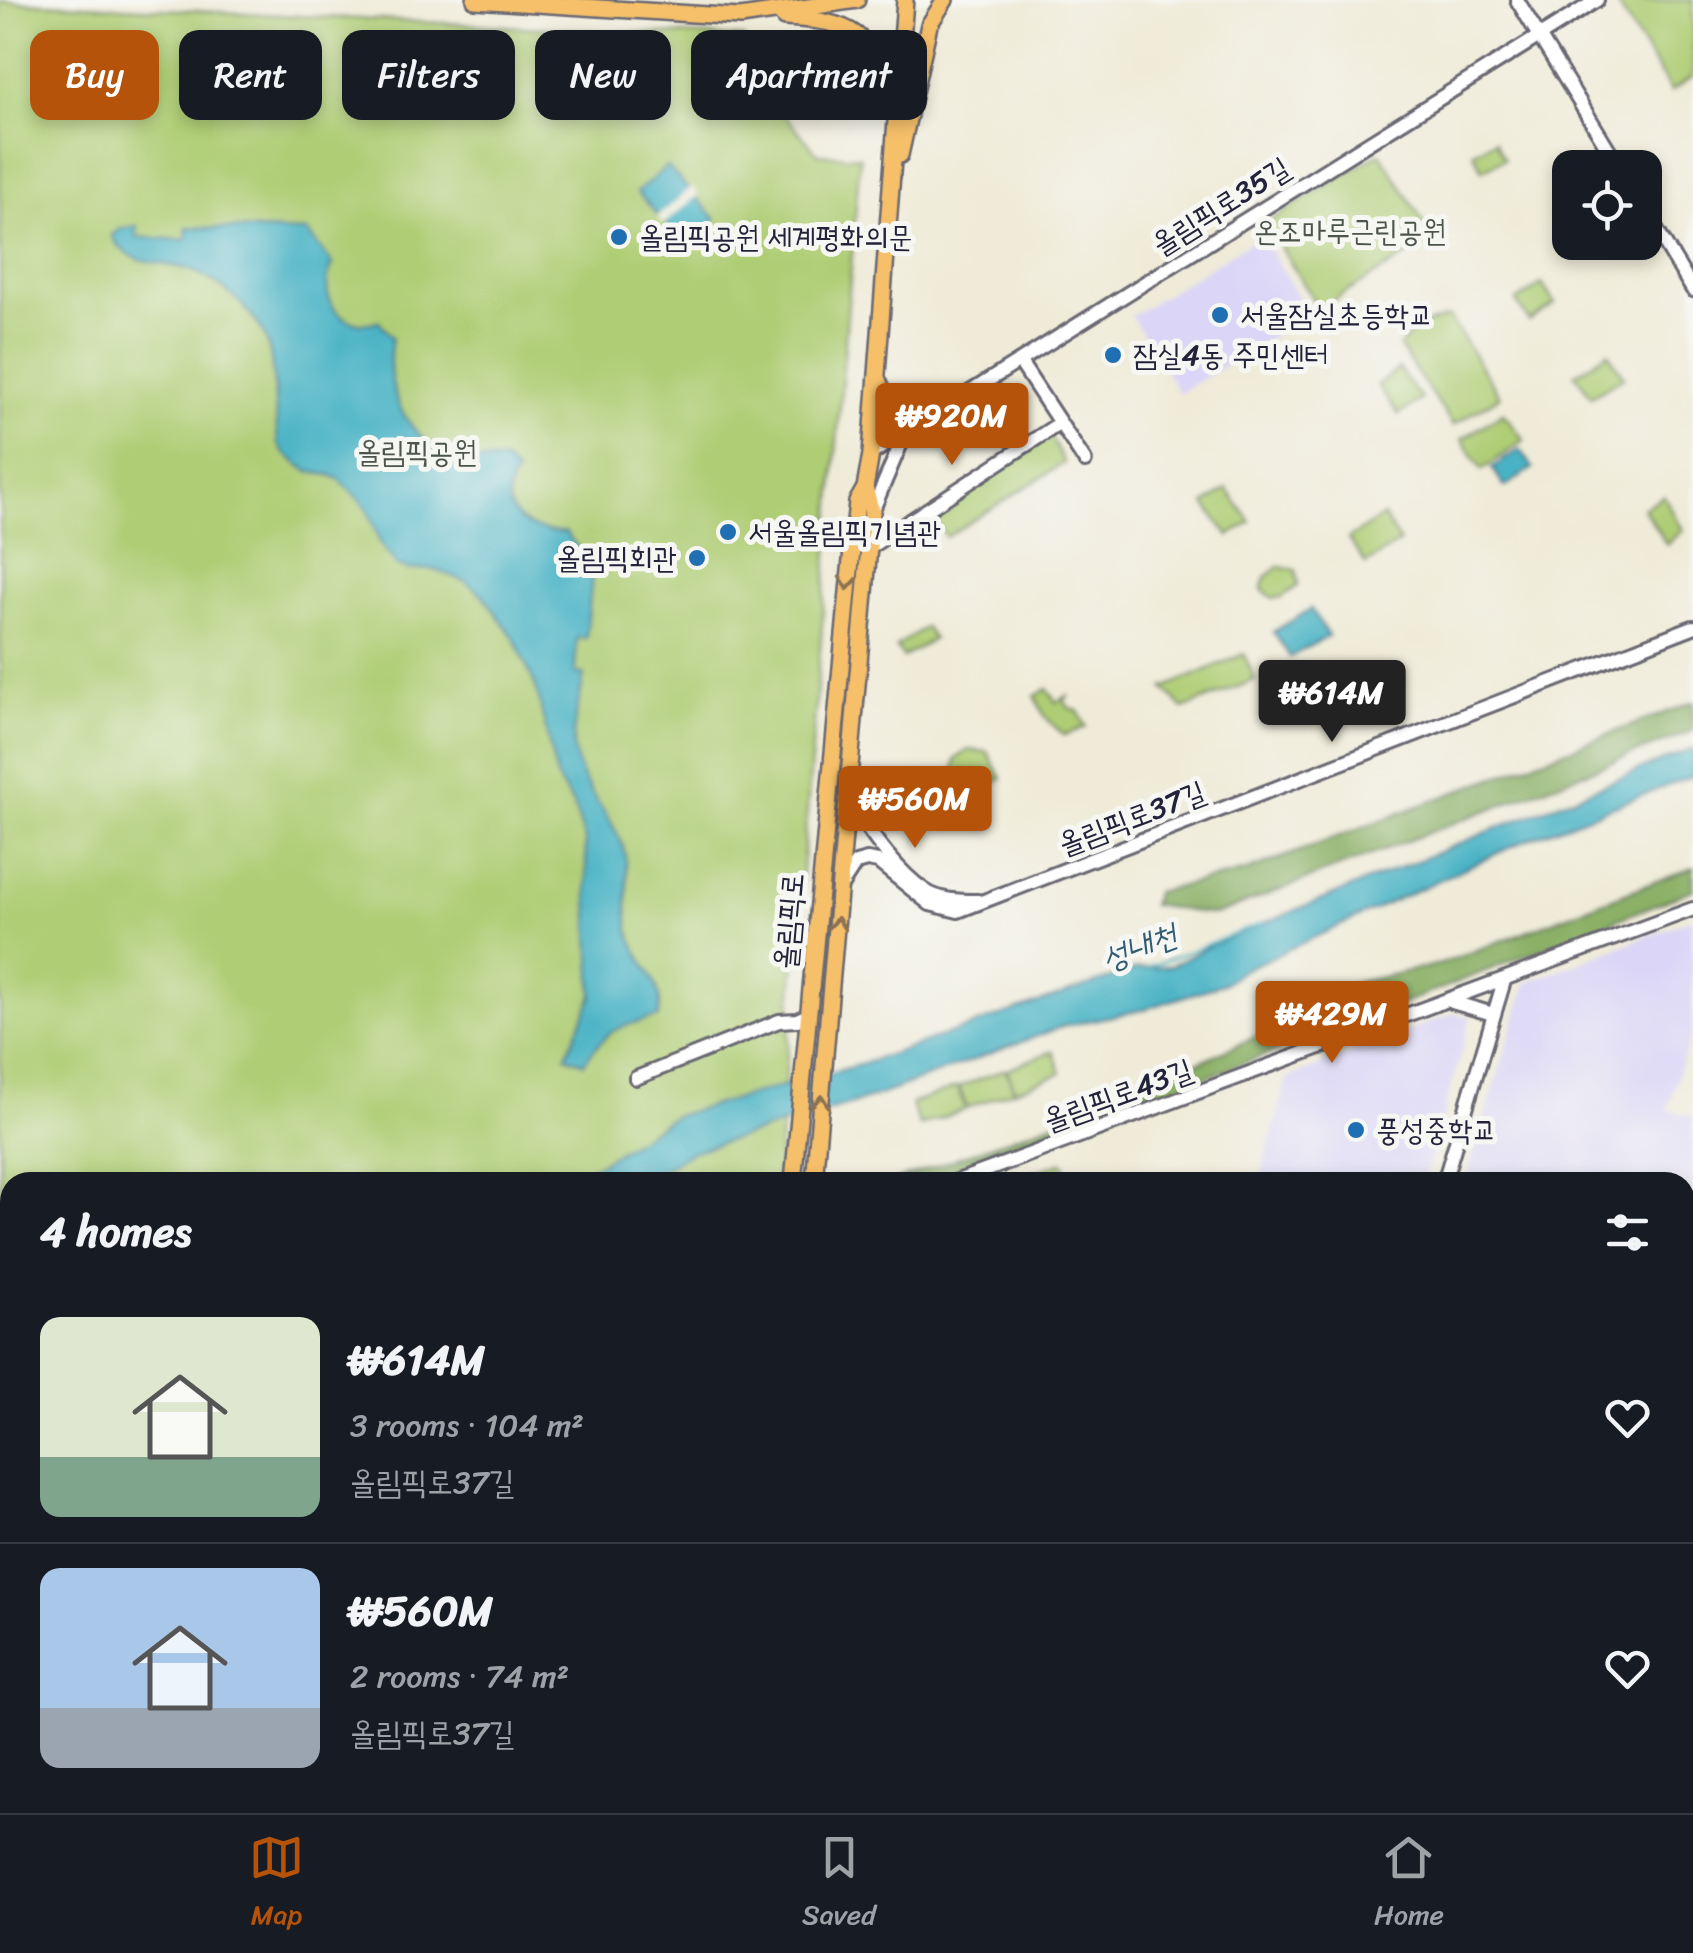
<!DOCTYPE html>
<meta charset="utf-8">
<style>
:root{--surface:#171b24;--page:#242831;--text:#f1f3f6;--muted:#9ea1a6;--line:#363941;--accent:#b45309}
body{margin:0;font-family:Sriracha,"Poor Story",sans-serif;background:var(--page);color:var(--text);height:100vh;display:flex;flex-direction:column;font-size:38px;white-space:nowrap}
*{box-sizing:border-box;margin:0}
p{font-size:32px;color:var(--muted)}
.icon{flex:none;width:55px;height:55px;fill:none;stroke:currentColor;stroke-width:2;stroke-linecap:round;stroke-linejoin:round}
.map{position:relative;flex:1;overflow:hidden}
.side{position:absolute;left:0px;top:1172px;width:1695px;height:642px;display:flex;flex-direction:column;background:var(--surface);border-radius:30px 30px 0 0;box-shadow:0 5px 15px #0003}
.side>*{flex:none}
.guide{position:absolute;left:30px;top:30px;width:1000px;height:90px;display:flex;gap:20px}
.controls{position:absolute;left:1552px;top:150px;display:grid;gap:20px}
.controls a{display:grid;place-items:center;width:110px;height:110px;border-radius:20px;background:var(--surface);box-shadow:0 5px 15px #0003;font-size:50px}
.price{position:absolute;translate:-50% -85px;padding:0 22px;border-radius:10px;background:var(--accent);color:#fff;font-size:32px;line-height:65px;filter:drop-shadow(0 2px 5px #0008)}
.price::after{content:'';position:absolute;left:50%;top:60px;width:30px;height:22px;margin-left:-15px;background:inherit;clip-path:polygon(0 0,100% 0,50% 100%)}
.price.on{background:#222;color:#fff}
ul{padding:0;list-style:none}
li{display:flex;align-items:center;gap:30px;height:250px;padding:0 40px}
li+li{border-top:2px solid var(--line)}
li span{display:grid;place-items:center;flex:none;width:280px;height:200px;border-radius:20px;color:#555}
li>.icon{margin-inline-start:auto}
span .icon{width:120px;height:120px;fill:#fffc;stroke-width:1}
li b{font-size:42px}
h2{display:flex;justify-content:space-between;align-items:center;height:120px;padding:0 40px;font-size:42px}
.chip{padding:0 35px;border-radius:20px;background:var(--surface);box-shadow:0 5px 15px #0003;font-size:35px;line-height:90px}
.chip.on{background:var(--accent);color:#fff}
.tab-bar{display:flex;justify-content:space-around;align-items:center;height:140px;border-top:2px solid var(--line);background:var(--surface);font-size:28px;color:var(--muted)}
.tab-bar a{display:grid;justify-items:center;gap:5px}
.tab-bar .on{color:var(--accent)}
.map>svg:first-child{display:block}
</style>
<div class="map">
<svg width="1693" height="1813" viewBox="0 0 1693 1813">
<rect width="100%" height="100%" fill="#f6f6f2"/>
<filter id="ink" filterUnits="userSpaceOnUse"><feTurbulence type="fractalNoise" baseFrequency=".01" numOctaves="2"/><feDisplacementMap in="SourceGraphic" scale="20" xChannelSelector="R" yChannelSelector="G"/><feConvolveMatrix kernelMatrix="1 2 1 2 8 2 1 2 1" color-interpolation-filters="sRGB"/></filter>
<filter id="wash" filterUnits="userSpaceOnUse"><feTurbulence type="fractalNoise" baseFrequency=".0048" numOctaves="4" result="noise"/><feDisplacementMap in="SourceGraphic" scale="40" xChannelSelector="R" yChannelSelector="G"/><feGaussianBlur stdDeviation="2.25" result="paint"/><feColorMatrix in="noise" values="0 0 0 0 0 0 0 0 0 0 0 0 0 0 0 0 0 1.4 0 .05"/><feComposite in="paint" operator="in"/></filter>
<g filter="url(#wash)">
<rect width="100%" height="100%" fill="#efebd8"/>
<!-- built -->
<g fill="#dbd6f7">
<path d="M1261,235L1309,314L1179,393L1131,316Z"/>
<path d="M1693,918V1029L1667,1109L1693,1117V1380L1685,1379V1182H1465L1526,983Z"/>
<path d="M1454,1013L1471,1017L1424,1182H1259L1287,1078Z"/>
</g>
<!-- green -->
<g fill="#afcd74" stroke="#687858" stroke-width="2.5">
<path d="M1624,0H1693V76L1671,91L1617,4Z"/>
<path d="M0,1L744,38V68L818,154L860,157L777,1182H10V1650L0,1649Z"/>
<path d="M1495,141L1504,159L1482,170L1473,152Z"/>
<path d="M1380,153L1434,239L1319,309L1266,223Z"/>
<path d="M1542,284L1555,304L1529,321L1516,301Z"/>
<path d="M1449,317L1500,396L1453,425L1399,347C1413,329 1428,322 1449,317Z"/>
<path d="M1608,352L1624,377L1591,396L1575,374Z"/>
<path d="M1399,369L1421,399L1399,415L1377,385Z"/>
<path d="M1503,413L1524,440L1482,470L1462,439Z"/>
<path d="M1050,436L1064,463L946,537L932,516Z"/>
<path d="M1227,489L1251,522L1229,536L1205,504Z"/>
<path d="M1664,496L1683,530L1667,545L1643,508Z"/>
<path d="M1383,516L1400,542L1366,564L1348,539Z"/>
<path d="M1279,566L1296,570L1298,586L1282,597L1273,598L1262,590L1266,577Z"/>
<path d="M925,627L933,639L903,657L896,647Z"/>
<path d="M1244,654L1255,680L1183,709L1164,688Z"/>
<path d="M1047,689L1056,702L1069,695L1064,700L1069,708L1078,711L1086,727L1064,735L1045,717L1035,696Z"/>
<path d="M968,750L988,752L1002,779C981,789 969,787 954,771L956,759Z"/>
<path d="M1053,1051L1061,1073L1015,1090L1007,1069Z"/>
<path d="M1005,1069L1014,1090L967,1108L959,1087Z"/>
<path d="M957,1087L966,1109L920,1126L911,1104Z"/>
<path d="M1063,1162L1071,1182H1006Z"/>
<path d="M1685,1497L1693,1498V1584L1685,1582Z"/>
<path d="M1260,1805H1367L1362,1813H1258Z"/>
</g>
<!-- forest -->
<g fill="#8bb066" stroke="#566950" stroke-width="2.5">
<path d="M1693,702V731L1215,915L1152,905L1155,892L1247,871Z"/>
<path d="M1693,867V890L1371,1016L924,1182H893L1113,1100L1332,1003L1355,983L1441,964Z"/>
<path d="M1693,1312V1376L1685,1375V1321Z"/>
</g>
<!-- water -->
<g fill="#48b3c5" stroke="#356a80" stroke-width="2.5">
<path d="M667,166L716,219L687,248L637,192Z"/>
<path d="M137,226V237L186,240L187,227L307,232L333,264C315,298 342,333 379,321L392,338C379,408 428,471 503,460L516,473C491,510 529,535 565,532L593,566L586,638H577L575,673L584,674C581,698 570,728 574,751C579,782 603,806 617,833C635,866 622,898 630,932C637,962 668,985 658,1017C615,1028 610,1026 584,1063L566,1056L593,996L585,840L574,806L557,779L536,687L514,638L483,595L465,581L432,569L409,570L397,566L381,545L367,508L339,479L330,475L309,472L283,452L278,443C275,416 275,356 264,334C250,307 216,278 187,269C162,262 123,265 112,235L120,229Z"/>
<path d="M1520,449L1533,468L1505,487L1492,468Z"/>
<path d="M1311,609L1328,636L1290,657L1273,632Z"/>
<path d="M1693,748V776L1526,840L1241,971L1223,984L1142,1010L1064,1026L872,1098L691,1152L641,1182H570L674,1116L862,1064L1136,969L1170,966L1213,944Z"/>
<path d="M10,1548V1598L0,1597V1555Z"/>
</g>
<!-- pier -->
<path fill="#efebd8" d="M692,187L698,195L663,225L657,217Z"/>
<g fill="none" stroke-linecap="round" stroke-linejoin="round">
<!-- stream -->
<path stroke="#48b3c5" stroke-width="2.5" d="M1149,967L1263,923"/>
</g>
</g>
<g filter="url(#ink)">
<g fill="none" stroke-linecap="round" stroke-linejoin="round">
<defs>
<g id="minor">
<path d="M1517,0L1620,168"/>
<path d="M1645,211L1693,290"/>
<path d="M1020,362L1085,461"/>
<path d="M871,454L1597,0"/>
<path d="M872,512L904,436"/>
<path d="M867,549L1060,423"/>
<path d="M847,798C866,828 894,869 924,890C939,901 960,901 978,901"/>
<path d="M841,886L856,863L867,860L878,862L930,904L958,911L1693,627"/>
<path d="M1452,1002L1493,1014"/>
<path d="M636,1078L779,1021L797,1020L808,1015"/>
<path d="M955,1182L1693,909"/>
<path d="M1444,1182L1504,981"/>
<path d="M749,1808L787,1813"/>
<path d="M0,1809L31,1813"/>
<path d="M426,1813L427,1805"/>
<path d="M1021,1813L1022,1805"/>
<path d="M1195,1813L1196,1805"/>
</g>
<g id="major">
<path d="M475,0L740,17L857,0"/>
<path d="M784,18C854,21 871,32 891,100"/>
<path d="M900,155L929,25L945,0"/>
<path d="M877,378C891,409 899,425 935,415"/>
<path d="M793,1182L852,549L857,502L865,488L871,454L905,0"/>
<path d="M814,1182L872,512L865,488"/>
<path d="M1685,1406L1693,1408"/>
<path d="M1685,1433L1693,1434"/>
<path d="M0,1680L10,1682"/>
<path d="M0,1717L10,1719"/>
<path d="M0,1730L10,1731"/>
<path d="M545,1805L583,1813"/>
<path d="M637,1805L713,1813"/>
<path d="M716,1813L749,1808"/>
</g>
<g id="highway">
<path d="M1685,1390L1693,1391"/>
<path d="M1685,1451L1693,1452"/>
</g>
</defs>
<!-- minor casing -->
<use href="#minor" stroke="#6a6872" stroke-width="18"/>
<!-- major casing -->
<use href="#major" stroke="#6a6872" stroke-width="20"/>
<!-- highway casing -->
<use href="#highway" stroke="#6a6872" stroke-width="22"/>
<!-- minor -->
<use href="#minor" stroke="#fff" stroke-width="12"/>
<!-- major -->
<use href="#major" stroke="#f6c06b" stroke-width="15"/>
<!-- highway -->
<use href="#highway" stroke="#f6c06b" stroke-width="18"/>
</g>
<!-- one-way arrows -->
<defs><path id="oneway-chevron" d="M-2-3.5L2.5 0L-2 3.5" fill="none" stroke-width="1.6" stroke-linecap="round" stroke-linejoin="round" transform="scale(2.5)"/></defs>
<g stroke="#8c7153">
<use href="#oneway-chevron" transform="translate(848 583) rotate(95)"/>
<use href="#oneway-chevron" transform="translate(837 924) rotate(-84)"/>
<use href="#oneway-chevron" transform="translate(821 1102) rotate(-85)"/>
</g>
</g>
<!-- markers -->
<g fill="#1f6fb2" stroke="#f6f6f2" stroke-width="4">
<circle cx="619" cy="237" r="10"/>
<circle cx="1220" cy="315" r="10"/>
<circle cx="1113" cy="355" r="10"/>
<circle cx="728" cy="532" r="10"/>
<circle cx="697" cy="558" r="10"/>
<circle cx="1356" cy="1130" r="10"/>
</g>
<g text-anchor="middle" stroke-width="10" stroke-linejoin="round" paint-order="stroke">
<!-- street labels -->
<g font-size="30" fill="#22223b" stroke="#f6f6f2">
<text transform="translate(1221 206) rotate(-32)" y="10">올림픽로35길</text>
<text transform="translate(1132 818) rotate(-21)" y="10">올림픽로37길</text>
<text transform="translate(789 921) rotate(-85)" y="10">올림픽로</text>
<text transform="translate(1118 1095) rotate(-20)" y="10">올림픽로43길</text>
</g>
<!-- park labels -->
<g font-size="30" fill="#4c554c" stroke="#f6f6f2">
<text x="1350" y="241">온조마루근린공원</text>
<text x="417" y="462">올림픽공원</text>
</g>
<!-- poi labels -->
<g font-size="30" fill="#22223b" stroke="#f6f6f2" text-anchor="start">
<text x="639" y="247">올림픽공원 세계평화의문</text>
<text x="1240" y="325">서울잠실초등학교</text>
<text x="1133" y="365">잠실4동 주민센터</text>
<text x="748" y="542">서울올림픽기념관</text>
<text x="677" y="568" text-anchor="end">올림픽회관</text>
<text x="1376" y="1140">풍성중학교</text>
</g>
<!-- water labels -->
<g font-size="32" font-style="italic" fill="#315c72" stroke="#f6f6f2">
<text transform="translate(1139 947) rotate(-21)" y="11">성내천</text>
</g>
</g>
</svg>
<div class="controls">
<a><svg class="icon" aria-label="locate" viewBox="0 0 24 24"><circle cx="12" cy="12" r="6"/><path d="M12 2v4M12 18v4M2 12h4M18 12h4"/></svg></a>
</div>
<b class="price" style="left:952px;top:468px">₩920M</b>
<b class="price on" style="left:1332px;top:745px">₩614M</b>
<b class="price" style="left:915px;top:851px">₩560M</b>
<b class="price" style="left:1332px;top:1066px">₩429M</b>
<div class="guide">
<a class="chip on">Buy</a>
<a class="chip">Rent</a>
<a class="chip">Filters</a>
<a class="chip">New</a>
<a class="chip">Apartment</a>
</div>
<section class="side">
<h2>4 homes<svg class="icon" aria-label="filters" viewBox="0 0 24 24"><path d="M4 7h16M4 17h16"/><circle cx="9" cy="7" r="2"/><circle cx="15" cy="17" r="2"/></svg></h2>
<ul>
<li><span style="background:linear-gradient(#dfe7d0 70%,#7fa58c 0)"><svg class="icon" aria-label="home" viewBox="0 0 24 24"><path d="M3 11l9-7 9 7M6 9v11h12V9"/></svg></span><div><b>₩614M</b><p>3 rooms · 104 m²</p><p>올림픽로37길</p></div><svg class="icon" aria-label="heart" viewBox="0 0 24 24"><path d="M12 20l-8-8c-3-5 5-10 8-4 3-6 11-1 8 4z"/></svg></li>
<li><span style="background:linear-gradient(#a9c7e8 70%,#9aa5b1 0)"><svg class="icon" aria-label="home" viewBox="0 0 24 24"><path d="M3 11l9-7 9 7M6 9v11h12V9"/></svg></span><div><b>₩560M</b><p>2 rooms · 74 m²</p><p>올림픽로37길</p></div><svg class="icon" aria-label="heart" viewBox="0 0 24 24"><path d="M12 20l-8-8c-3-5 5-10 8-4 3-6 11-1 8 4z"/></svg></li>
</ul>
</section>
</div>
<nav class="tab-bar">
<a class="on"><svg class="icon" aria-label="map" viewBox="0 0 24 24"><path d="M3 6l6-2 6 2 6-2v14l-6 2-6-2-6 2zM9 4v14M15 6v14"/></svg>Map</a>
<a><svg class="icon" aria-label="saved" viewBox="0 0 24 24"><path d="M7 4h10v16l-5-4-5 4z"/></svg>Saved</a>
<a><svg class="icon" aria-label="home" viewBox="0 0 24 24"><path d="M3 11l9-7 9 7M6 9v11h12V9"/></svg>Home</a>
</nav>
